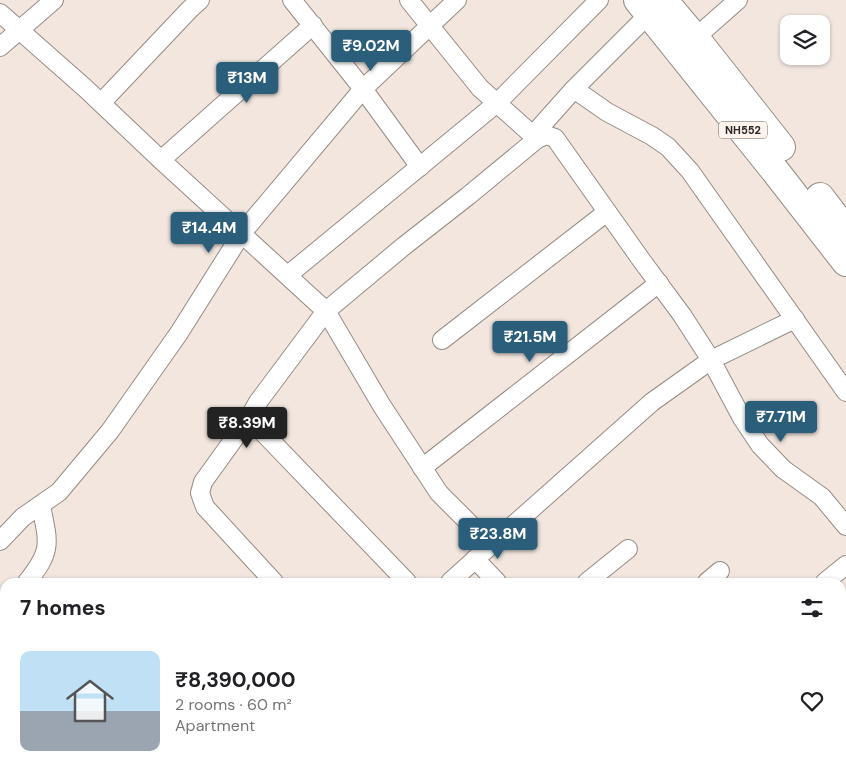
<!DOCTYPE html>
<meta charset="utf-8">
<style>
:root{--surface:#fff;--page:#f2f2f2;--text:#202124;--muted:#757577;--line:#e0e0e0;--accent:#2b5e7b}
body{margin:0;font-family:"DM Sans",sans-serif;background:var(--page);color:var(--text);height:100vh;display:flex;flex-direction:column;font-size:19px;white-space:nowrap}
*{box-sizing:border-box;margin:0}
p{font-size:16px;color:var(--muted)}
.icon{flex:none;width:28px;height:28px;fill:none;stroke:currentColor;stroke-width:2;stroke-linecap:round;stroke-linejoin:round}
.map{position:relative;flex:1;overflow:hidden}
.sheet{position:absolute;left:0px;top:578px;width:846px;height:196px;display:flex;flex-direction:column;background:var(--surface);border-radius:15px 15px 0 0;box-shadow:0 1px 4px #0004}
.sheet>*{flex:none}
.buttons{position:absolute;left:780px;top:15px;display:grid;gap:10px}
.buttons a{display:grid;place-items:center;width:50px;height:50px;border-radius:10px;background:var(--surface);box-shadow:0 1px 4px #0004;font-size:25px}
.price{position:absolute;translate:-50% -42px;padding:0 11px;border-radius:5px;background:var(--accent);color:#fff;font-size:16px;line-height:32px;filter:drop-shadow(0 1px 2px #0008)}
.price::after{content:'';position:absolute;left:50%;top:30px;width:15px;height:11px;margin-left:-8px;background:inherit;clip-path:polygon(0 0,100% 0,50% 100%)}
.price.on{background:#222;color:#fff}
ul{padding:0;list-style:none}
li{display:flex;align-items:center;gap:15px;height:125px;padding:0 20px}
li+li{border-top:1px solid var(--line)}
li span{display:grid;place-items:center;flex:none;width:140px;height:100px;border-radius:10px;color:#555}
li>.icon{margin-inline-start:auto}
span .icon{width:60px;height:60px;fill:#fffc;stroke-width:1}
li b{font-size:21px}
h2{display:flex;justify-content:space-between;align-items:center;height:60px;padding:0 20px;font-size:21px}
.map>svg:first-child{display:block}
</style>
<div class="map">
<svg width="846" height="773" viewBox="0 0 846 773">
<rect width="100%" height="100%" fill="#f2e6df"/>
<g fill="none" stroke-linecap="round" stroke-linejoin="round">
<defs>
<g id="minor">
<path d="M292,0L363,89L420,167"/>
<path d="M409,0L480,88L537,139"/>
<path d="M0,13L85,88L161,160L326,311L382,406L439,493L491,545L652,402L711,360L795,319"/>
<path d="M695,38L738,0"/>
<path d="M0,47L54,0"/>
<path d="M574,89L607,112L652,136L668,147L690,171L846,392"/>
<path d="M101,103L190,9L200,0"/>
<path d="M533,135L574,89L649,14"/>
<path d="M161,160L313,25"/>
<path d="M288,275L497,103L599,0"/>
<path d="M442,340L607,212"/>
<path d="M249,418L407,582"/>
<path d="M422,468L659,283"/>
<path d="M0,541L23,517L59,492L110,431L179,333L242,233L363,89L457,0"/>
<path d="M475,559L497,582"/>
<path d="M27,582C52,551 49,544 41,506"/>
<path d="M274,582L205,507L200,493L203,482L249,418L258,402L326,311L404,246L468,196L537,139L546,135L555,138L642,261L682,315L711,360L742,418L760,445L783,469L822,497L846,526"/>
<path d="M450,582L491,545"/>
<path d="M587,582L628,549"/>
<path d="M707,582L720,571"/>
<path d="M825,582L846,565"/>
<path d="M0,617L5,611"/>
<path d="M841,690L846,687"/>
<path d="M841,727L846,735"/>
<path d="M0,739L5,734"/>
<path d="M98,769L102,773"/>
<path d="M455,769L458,773"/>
<path d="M590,773L595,769"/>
<path d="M734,773L739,769"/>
</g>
<g id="trunk">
<path d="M638,0L776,172L846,262"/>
<path d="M663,0L695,38L781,147"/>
<path d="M820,197L846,231"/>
</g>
</defs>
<!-- minor casing -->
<use href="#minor" stroke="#968c85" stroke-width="20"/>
<!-- trunk casing -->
<use href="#trunk" stroke="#968c85" stroke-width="30"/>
<!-- minor -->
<use href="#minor" stroke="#fff" stroke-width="18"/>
<!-- trunk -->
<use href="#trunk" stroke="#fff" stroke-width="28"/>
</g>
<g text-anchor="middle" stroke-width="4.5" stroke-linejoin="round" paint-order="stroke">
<!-- shield labels -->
<rect fill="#fdf4ee" stroke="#696460" stroke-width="1" x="719" y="121.5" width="48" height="17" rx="4"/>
<g font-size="11" font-weight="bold" fill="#2a2623">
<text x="743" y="134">NH552</text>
</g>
</g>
</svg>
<div class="buttons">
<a><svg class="icon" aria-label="layers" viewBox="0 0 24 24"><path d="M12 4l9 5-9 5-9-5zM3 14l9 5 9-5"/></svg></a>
</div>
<b class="price" style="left:371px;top:72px">₹9.02M</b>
<b class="price" style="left:247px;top:104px">₹13M</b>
<b class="price" style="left:209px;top:254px">₹14.4M</b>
<b class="price" style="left:530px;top:363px">₹21.5M</b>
<b class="price" style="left:781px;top:443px">₹7.71M</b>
<b class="price on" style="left:247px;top:449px">₹8.39M</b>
<b class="price" style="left:498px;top:560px">₹23.8M</b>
<section class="sheet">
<h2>7 homes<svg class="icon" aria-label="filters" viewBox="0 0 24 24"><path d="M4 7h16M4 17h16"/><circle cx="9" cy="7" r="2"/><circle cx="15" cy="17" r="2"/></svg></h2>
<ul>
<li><span style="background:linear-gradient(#bfe0f5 60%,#9aa5b1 0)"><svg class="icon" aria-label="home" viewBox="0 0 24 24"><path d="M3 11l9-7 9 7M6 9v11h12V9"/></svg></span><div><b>₹8,390,000</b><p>2 rooms · 60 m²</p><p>Apartment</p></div><svg class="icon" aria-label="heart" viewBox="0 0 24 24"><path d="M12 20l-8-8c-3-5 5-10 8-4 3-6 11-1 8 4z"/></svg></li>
</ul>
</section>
</div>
